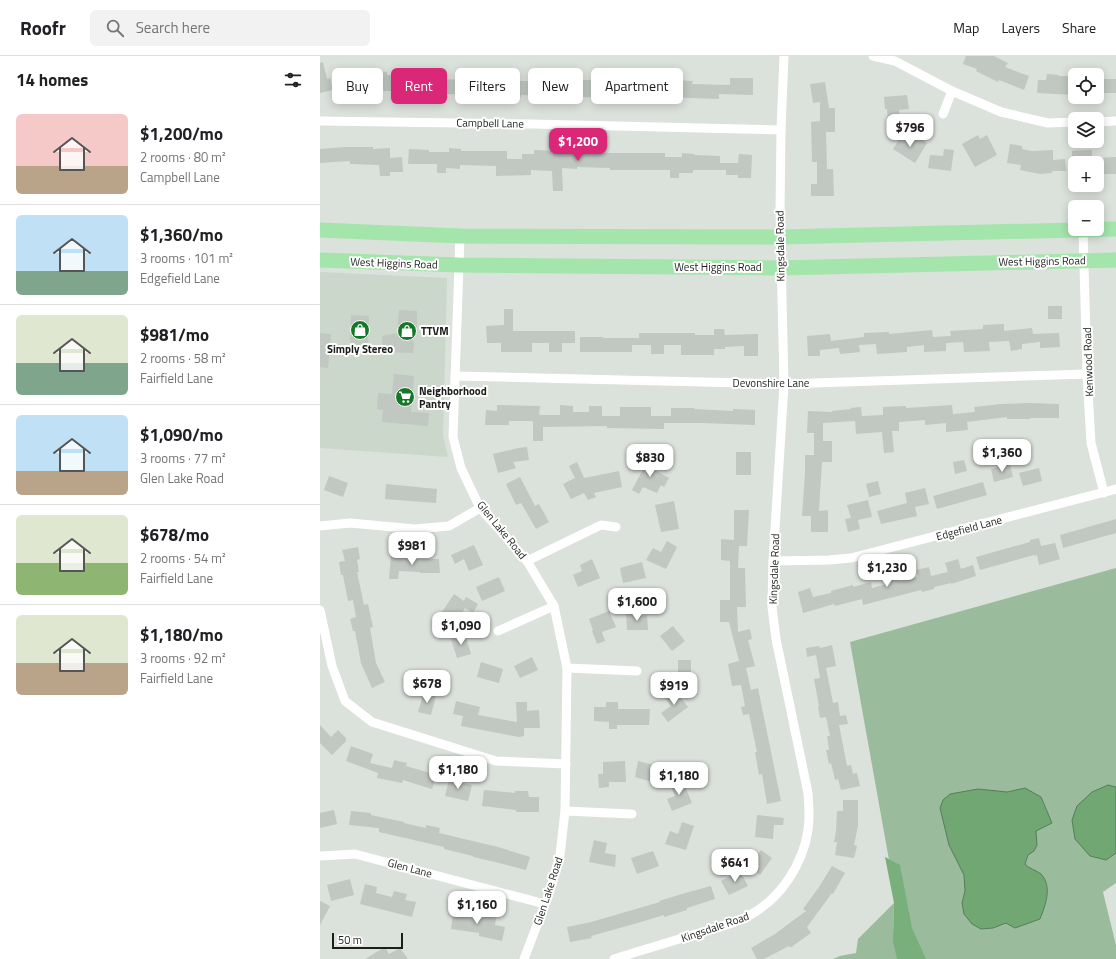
<!DOCTYPE html>
<meta charset="utf-8">
<style>
:root{--surface:#fff;--page:#f2f2f2;--text:#202124;--muted:#757577;--line:#e0e0e0;--accent:#db2777}
body{margin:0;font-family:"Titillium Web",sans-serif;background:var(--page);color:var(--text);height:100vh;display:flex;flex-direction:column;font-size:15px;white-space:nowrap}
*{box-sizing:border-box;margin:0}
p{font-size:13px;color:var(--muted)}
.icon{flex:none;width:22px;height:22px;fill:none;stroke:currentColor;stroke-width:2;stroke-linecap:round;stroke-linejoin:round}
.map{position:relative;flex:1;overflow:hidden}
.drawer{display:flex;flex-direction:column;background:var(--surface);width:320px}
.drawer>*{flex:none}
.guide{position:absolute;left:12px;top:12px;width:380px;height:36px;display:flex;gap:8px}
.controls{position:absolute;left:748px;top:12px;display:grid;gap:8px}
.controls a{display:grid;place-items:center;width:36px;height:36px;border-radius:6px;background:var(--surface);box-shadow:0 2px 10px #0003;font-size:20px}
.scale{position:absolute;left:12px;bottom:10px;width:71px;box-sizing:border-box;padding-left:4px;border:2px solid #1b1e1b;border-top:0;font-size:11px;line-height:14px;white-space:nowrap;color:#1b1e1b;-webkit-text-stroke:3px #fff;paint-order:stroke}
.price{position:absolute;translate:-50% -34px;padding:0 9px;border-radius:8px;background:#fff;color:#222;font-size:13px;line-height:26px;filter:drop-shadow(0 1px 2px #0008)}
.price::after{content:'';position:absolute;left:50%;top:24px;width:12px;height:9px;margin-left:-6px;background:inherit;clip-path:polygon(0 0,100% 0,50% 100%)}
.price.active{background:var(--accent);color:#fff}
ul{padding:0;list-style:none}
li{display:flex;align-items:center;gap:12px;height:100px;padding:0 16px}
li+li{border-top:1px solid var(--line)}
li span{display:grid;place-items:center;flex:none;width:112px;height:80px;border-radius:6px;color:#555}
li>.icon{margin-inline-start:auto}
span .icon{width:48px;height:48px;fill:#fffc;stroke-width:1}
li b{font-size:17px}
h2{display:flex;justify-content:space-between;align-items:center;height:48px;padding:0 16px;font-size:17px}
.tag{padding:0 14px;border-radius:6px;background:var(--surface);box-shadow:0 2px 10px #0003;font-size:14px;line-height:36px}
.tag.active{background:var(--accent);color:#fff}
header{display:flex;align-items:center;gap:24px;box-sizing:border-box;height:56px;padding:0 20px;background:var(--surface);border-bottom:1px solid var(--line)}
header strong{font-size:19px}
nav{display:flex;gap:22px;margin-inline-start:auto;font-size:14px}
.search{width:280px;height:36px;background:var(--page);display:flex;align-items:center;gap:10px;box-sizing:border-box;padding:0 14px;border-radius:6px;color:var(--muted);font-size:15px}
main{display:flex;flex:1;min-height:0}
.map>svg:first-child{display:block}
</style>
<header>
<strong>Roofr</strong>
<div class="search"><svg class="icon" aria-label="search" viewBox="0 0 24 24"><circle cx="10" cy="10" r="6"/><path d="M15 15l6 6"/></svg>Search here</div>
<nav><a>Map</a><a>Layers</a><a>Share</a></nav>
</header>
<main>
<section class="drawer">
<h2>14 homes<svg class="icon" aria-label="filters" viewBox="0 0 24 24"><path d="M4 7h16M4 17h16"/><circle cx="9" cy="7" r="2"/><circle cx="15" cy="17" r="2"/></svg></h2>
<ul>
<li><span style="background:linear-gradient(#f6c9c9 65%,#b9a48a 0)"><svg class="icon" aria-label="home" viewBox="0 0 24 24"><path d="M3 11l9-7 9 7M6 9v11h12V9"/></svg></span><div><b>$1,200/mo</b><p>2 rooms · 80 m²</p><p>Campbell Lane</p></div></li>
<li><span style="background:linear-gradient(#bfe0f5 70%,#7fa58c 0)"><svg class="icon" aria-label="home" viewBox="0 0 24 24"><path d="M3 11l9-7 9 7M6 9v11h12V9"/></svg></span><div><b>$1,360/mo</b><p>3 rooms · 101 m²</p><p>Edgefield Lane</p></div></li>
<li><span style="background:linear-gradient(#dfe7d0 60%,#7fa58c 0)"><svg class="icon" aria-label="home" viewBox="0 0 24 24"><path d="M3 11l9-7 9 7M6 9v11h12V9"/></svg></span><div><b>$981/mo</b><p>2 rooms · 58 m²</p><p>Fairfield Lane</p></div></li>
<li><span style="background:linear-gradient(#bfe0f5 70%,#b9a48a 0)"><svg class="icon" aria-label="home" viewBox="0 0 24 24"><path d="M3 11l9-7 9 7M6 9v11h12V9"/></svg></span><div><b>$1,090/mo</b><p>3 rooms · 77 m²</p><p>Glen Lake Road</p></div></li>
<li><span style="background:linear-gradient(#dfe7d0 60%,#8fb573 0)"><svg class="icon" aria-label="home" viewBox="0 0 24 24"><path d="M3 11l9-7 9 7M6 9v11h12V9"/></svg></span><div><b>$678/mo</b><p>2 rooms · 54 m²</p><p>Fairfield Lane</p></div></li>
<li><span style="background:linear-gradient(#dfe7d0 60%,#b9a48a 0)"><svg class="icon" aria-label="home" viewBox="0 0 24 24"><path d="M3 11l9-7 9 7M6 9v11h12V9"/></svg></span><div><b>$1,180/mo</b><p>3 rooms · 92 m²</p><p>Fairfield Lane</p></div></li>
</ul>
</section>
<div class="map">
<svg width="796" height="903" viewBox="0 0 796 903">
<rect width="100%" height="100%" fill="#dbe1db"/>
<!-- built -->
<path fill="#cbd7cb" d="M0,216L127,222L123,379L128,401L0,392Z"/>
<!-- green -->
<path fill="#9bbc9c" d="M796,512V827L783,836L796,889V903H513L520,900L536,897L538,883L574,847L573,885L576,843L530,586Z"/>
<!-- forest -->
<path fill="#78af7a" d="M565,801L580,809L592,872L606,903H577L573,885L574,847Z"/>
<!-- water -->
<g fill="#70a773" stroke="#567e59">
<path d="M788,729L796,731V797L786,804L770,800L755,783L752,764L757,750L772,736Z"/>
<path d="M705,732L721,741L732,767L716,775L717,789L714,795L708,799L705,808C709,813 716,814 721,818C733,831 725,850 720,863L695,872L686,867L673,872L661,873L652,868L644,858L642,847L645,835L644,819L629,789L620,752L623,744L630,738L658,733L687,736Z"/>
</g>
<!-- building -->
<g fill="#c1c7c1">
<path d="M646,0H674L688,7L685,11L709,20L704,34L679,24L678,26L656,15L657,13L643,8Z"/>
<path d="M3,6L7,23L10,22L13,34L0,37V7Z"/>
<path d="M59,15L67,16V19H89V15L115,16V23L147,24V21L170,22V24L235,26V23L259,22V24H292V18H315V34H303V42L259,41V42L246,43V38L226,39V40L201,39V41H177V39L120,38V33H101V39H71V35H52V36L31,37V23L59,22Z"/>
<path d="M727,18L739,19V20H755V39L717,37L718,24H726Z"/>
<path d="M410,22H433V39L399,38V43L341,41V43L321,42V28L349,29V24L373,25L372,28L410,29Z"/>
<rect x="778" y="23" width="18" height="14"/>
<path d="M505,26L509,52H515V76H506L507,113H513L514,140H491V128H497V106H492L491,66L500,65V46L493,47L490,28Z"/>
<path d="M587,39L589,53L579,54L580,65L568,66L567,53H565L564,41Z"/>
<path d="M582,79L594,86L597,81L607,87L595,107L573,93Z"/>
<path d="M658,79L660,83L667,79L677,99L655,111L642,88Z"/>
<path d="M690,88L702,90V93L712,95L733,94V104L745,103L746,115H732V117L720,118L700,114L701,109L687,107Z"/>
<path d="M25,91H53V93L70,92V102L82,101L83,116H70V120H60L59,109L30,108V105L0,107V93Z"/>
<path d="M129,92L141,93V95H187V103H202V98H214V94L291,97H345V101H362V97L374,98V99L400,100V107H418L419,98L432,99L431,122H418V119H406V114H373V117H359V122H350V114H290V112L257,111V113L242,112L243,135H233L232,115L211,114V119L176,120V110L140,109V113L126,112V117H117V108H88L89,93L109,94V96H129Z"/>
<path d="M624,93L634,94L631,115L608,112L610,99L623,100Z"/>
<path d="M772,94V107H752V95Z"/>
<path d="M796,101V118H777V102Z"/>
<rect x="728" y="250" width="14" height="13"/>
<path d="M184,253H193V275H255V287H242V296H229V287H212V296H181V287H167L166,270L184,269Z"/>
<path d="M79,254L97,255V278L92,281L94,288L93,297L63,296L62,280L77,277Z"/>
<path d="M31,259L49,260L48,289L30,288Z"/>
<path d="M684,268V275L712,272L713,278L739,277L740,291L720,292V286L702,288V293L691,295L689,285L669,286L670,295L644,296L643,286L626,287V295L604,296V289L587,291V296L557,298L556,288L539,289L540,296L520,298L519,292L500,294V300H488L487,280L510,278L511,285L544,281V277L569,276V278L612,274L613,281L631,280L630,275L663,273V269Z"/>
<path d="M394,273H404L405,279L438,278V300H424V290L405,291V293H394V299H361V289H344V298H331V289H312V296H260V281H283V282H319V277H375V279H394Z"/>
<path d="M0,277L11,278L8,312L0,311Z"/>
<path d="M74,318L94,320L91,356L109,357L108,370L62,366L63,354L57,353L58,337L72,338Z"/>
<path d="M710,347L739,348V362H710V363H687V361L647,366L648,374L626,376V367L605,369V364L579,366V375H572L574,396L564,397L562,376L536,378L535,365L503,367V385H512V406H502L499,455L508,454V476H491V460H482L485,418V399H494V377H487L488,355L512,356V355L531,353L530,352L541,351L542,360L563,359V351L586,350V352L632,349L633,358L655,356L654,351L681,348Z"/>
<path d="M177,349L220,350L219,359H240V349L253,350V356H269V350H282V360H300V351H331V360H351V352H374V353L413,355V353L435,354V369L383,367H344V373L287,372V370L223,371V385H213V365H189V369H165L166,354L177,355Z"/>
<path d="M207,391L209,404L193,406L196,412L178,417L173,398L198,392Z"/>
<rect x="416" y="396" width="15" height="23"/>
<path d="M329,402L339,407L335,414L349,422L344,431L341,429L337,437L323,431L319,438L312,434Z"/>
<path d="M644,404L647,415L635,418L633,406Z"/>
<path d="M257,406L264,422L299,415L302,431L274,437L276,441L268,444L264,437L251,443L243,428L255,422L249,410Z"/>
<path d="M690,408L693,421L674,426L671,413Z"/>
<path d="M719,412L722,425L703,430L699,417Z"/>
<path d="M9,420L28,427L23,441L4,434Z"/>
<path d="M200,421L215,450L219,448L229,466L216,473L201,447L196,449L186,428Z"/>
<path d="M558,425L561,438L549,441L546,428Z"/>
<path d="M663,426L667,439L617,453L613,440Z"/>
<path d="M66,428L117,433L116,447L65,443Z"/>
<path d="M605,432L609,448L595,451L597,460L561,468L557,455L587,447L585,437Z"/>
<path d="M548,444L552,461L538,464L540,473L528,476L525,463L531,462L527,449Z"/>
<path d="M354,445L359,473L341,476L335,449Z"/>
<path d="M414,454H429L427,490H419L418,512H425L426,551H417L418,576L430,573L432,583L428,584L435,610L426,612L431,634L438,632L461,745L447,748L442,718L439,719L435,696H437L429,658L423,659L421,651L425,650L421,629L412,630L408,608L419,605L409,566H400V544H410V505L401,504V483L414,484Z"/>
<path d="M796,463V477L743,492L740,479Z"/>
<path d="M719,482L721,490L735,487L740,503L719,509L717,499L714,500V499L660,514L656,501L710,486V484Z"/>
<path d="M347,485L357,491L346,513L326,504L333,492L341,496Z"/>
<path d="M154,489L163,509L149,515L144,503L135,508L131,499Z"/>
<path d="M38,491L40,503L37,504L39,516H37L44,549L48,548L53,571L50,572L56,607L65,626L52,632L41,607L35,575H33L30,563L36,561L33,544L28,545L23,519H21L19,506L25,505L22,494Z"/>
<path d="M71,499L96,501L95,503H119L120,517H100V516L79,515L78,523H69Z"/>
<path d="M272,503L280,522L258,531L253,519L262,515L260,509Z"/>
<path d="M638,503L641,513L653,509L656,520L631,528V527L614,531V533L602,536L601,534L543,549L542,543L515,550L514,548L483,557L478,536L490,532L493,541L511,537V535L533,529V531L551,526L552,532L567,528L566,523L579,519L580,525L598,521L596,514L609,511L611,520L628,516L625,507Z"/>
<path d="M322,506L326,522L303,527L300,512Z"/>
<path d="M179,521L185,535L162,545L156,531Z"/>
<path d="M134,538L144,545L146,541L158,548L153,557L145,552L137,565L122,556Z"/>
<path d="M289,555L296,571L282,576L285,585L277,588L272,575L273,574L269,563Z"/>
<path d="M306,556H320V560L327,559L328,574H307Z"/>
<path d="M353,570L365,585L352,595L340,580Z"/>
<path d="M145,578L151,598L137,602L131,583Z"/>
<path d="M512,589L516,610L506,612L513,647L518,646L520,660L526,659L528,668L519,669L527,710L531,709L533,718L537,717L540,730L521,734L518,723L515,724L511,707L509,708L506,694H509L507,680H510L506,661L500,662L498,650H499L494,623L500,622L496,599L487,601L486,592L499,590L500,592Z"/>
<path d="M212,601L218,614L200,622L194,610Z"/>
<rect x="358" y="604" width="13" height="20"/>
<path d="M161,606L183,613L179,627L157,621Z"/>
<path d="M355,634L368,651L348,666L341,657L351,650L344,641Z"/>
<path d="M104,636L116,640L111,659L98,656Z"/>
<path d="M136,645L160,651L158,659L197,666L196,646H207V655L219,654L220,672H204V680L199,681L141,670L143,660L133,658Z"/>
<path d="M286,646H298V653H330L329,669H297V673H289V666L274,665V651H286Z"/>
<path d="M0,669L11,681L18,674L26,682V685L12,699L0,687Z"/>
<path d="M31,690L53,698L50,707L72,712L74,704L87,707L86,710L117,719L112,733L83,724L82,727L57,722L58,717L26,705Z"/>
<path d="M305,705L306,726H289V731L279,732L278,718H283V706Z"/>
<path d="M318,705L341,711L337,727L315,721Z"/>
<path d="M362,723L372,747L352,755L347,743L355,740L350,728Z"/>
<path d="M129,724L152,729L148,745L125,740Z"/>
<path d="M164,734L195,737V735H208L209,741H219V756H196V754L162,750Z"/>
<path d="M523,744H538V770L534,789L537,790L534,802L515,799L517,786H514L516,776L517,755H523Z"/>
<path d="M14,754L17,768L0,772V757Z"/>
<path d="M31,755L51,757V759L84,766V767L106,772V769L120,772L119,777L178,791L210,801L206,814L175,806L153,801V800L124,793V791L59,776V772L29,769Z"/>
<path d="M437,759L464,762L463,769H454L453,783L435,781Z"/>
<path d="M362,766L374,770L366,794L345,788L350,775L358,778Z"/>
<path d="M274,784L287,787L285,797L296,799L295,811L269,806Z"/>
<path d="M441,794L452,802L440,819L429,811Z"/>
<path d="M333,795L339,810L317,818L311,802Z"/>
<path d="M512,810L525,817L513,838L512,837L487,871L491,877L470,892L469,890L444,903H437L431,892L455,878L486,855L483,853L499,831Z"/>
<path d="M420,815L428,830L409,839L401,825Z"/>
<path d="M30,823L34,839L11,845L7,829Z"/>
<path d="M45,828L57,831L56,837L72,841L74,835L87,838L85,844L96,846L92,861L40,848Z"/>
<path d="M391,830L395,843L367,852V854L344,861V859L314,868L271,880L272,882L250,886L247,871L271,866L340,846L339,845L362,838Z"/>
<path d="M0,845L10,850L0,869Z"/>
<path d="M134,852L147,854L146,861L162,863L163,860L176,862L175,869L185,871L182,885L159,880V877L131,873Z"/>
<path d="M65,891L69,898L80,892L88,903H45Z"/>
</g>
<g fill="none" stroke-linecap="round" stroke-linejoin="round">
<!-- street -->
<g stroke="#fff" stroke-width="9">
<path d="M553,0L575,5L632,35L681,56L728,67L755,66"/>
<path d="M623,58L632,35"/>
<path d="M0,65L212,68L461,74"/>
<path d="M777,66L796,65"/>
<path d="M763,174L767,318L771,387L784,437"/>
<path d="M140,180L133,381L141,412L160,452L207,505L234,550L247,612L245,755L240,799L230,835L204,903"/>
<path d="M135,320L464,328L767,318"/>
<path d="M0,470L30,467L95,473L129,470L160,452"/>
<path d="M207,505L281,469L296,471"/>
<path d="M453,505L509,504L531,502L796,433"/>
<path d="M0,554L12,610L25,645L52,666L176,705L246,708"/>
<path d="M178,575L234,550"/>
<path d="M247,612L317,615"/>
<path d="M245,755L312,758"/>
<path d="M0,800L35,798L225,848"/>
<path d="M294,903C322,894 350,886 379,877C396,872 414,868 430,859C461,842 483,808 488,774C490,762 489,749 488,737L456,583L452,551L453,505L464,328L460,156L461,74L464,0"/>
</g>
<!-- primary -->
<g stroke="#a3e5aa" stroke-width="15">
<path d="M0,174L140,180L460,181L796,173"/>
<path d="M0,204L139,209L460,212L796,204"/>
</g>
</g>
<!-- icons -->
<defs>
<symbol id="shop-disc" viewBox="-11 -11 22 22"><circle r="9.5" fill="#157728" stroke="#fff"/><path d="M-5-2.5h2.3a2.7 3.5 0 0 1 5.4 0H5L5.5 6h-11ZM-1.5-2.5h3a1.5 2.3 0 0 0-3 0Z" fill="#fff"/></symbol>
<symbol id="supermarket-disc" viewBox="-11 -11 22 22"><circle r="9.5" fill="#157728" stroke="#fff"/><path d="M-6-5.5h2.5l.6 2H6L4.5 2H-2.5L-4.4-4H-6ZM-1.5 3.2a1.3 1.3 0 1 0 .1 0ZM3 3.2a1.3 1.3 0 1 0 .1 0Z" fill="#fff"/></symbol>
</defs>
<g fill-rule="evenodd">
<use href="#shop-disc" x="29" y="263" width="22" height="22"/>
<use href="#shop-disc" x="76" y="264" width="22" height="22"/>
<use href="#supermarket-disc" x="74" y="330" width="22" height="22"/>
</g>
<g text-anchor="middle" stroke-width="4" stroke-linejoin="round" paint-order="stroke">
<!-- street labels -->
<g font-size="11" fill="#1b1e1b" stroke="#fff">
<text transform="translate(170 67) rotate(1)" y="4">Campbell Lane</text>
<text transform="translate(460 190) rotate(-91)" y="4">Kingsdale Road</text>
<text transform="translate(722 205) rotate(-1)" y="4">West Higgins Road</text>
<text transform="translate(74 207) rotate(2)" y="4">West Higgins Road</text>
<text x="398" y="215">West Higgins Road</text>
<text transform="translate(768 306) rotate(-92)" y="4">Kenwood Road</text>
<text x="451" y="331">Devonshire Lane</text>
<text transform="translate(649 472) rotate(-15)" y="4">Edgefield Lane</text>
<text transform="translate(182 474) rotate(51)" y="4">Glen Lake Road</text>
<text transform="translate(454 513) rotate(-88)" y="4">Kingsdale Road</text>
<text transform="translate(90 812) rotate(15)" y="4">Glen Lane</text>
<text transform="translate(228 835) rotate(-72)" y="4">Glen Lake Road</text>
<text transform="translate(395 871) rotate(-19)" y="4">Kingsdale Road</text>
</g>
<!-- poi labels -->
<g font-size="11" font-weight="bold" fill="#1b1e1b" stroke="#fff" text-anchor="start">
<text x="101" y="279">TTVM</text>
<text x="40" y="297" text-anchor="middle">Simply Stereo</text>
<text x="99" y="339">Neighborhood<tspan x="99" dy="13">Pantry</tspan></text>
</g>
</g>
</svg>
<div class="controls">
<a><svg class="icon" aria-label="locate" viewBox="0 0 24 24"><circle cx="12" cy="12" r="6"/><path d="M12 2v4M12 18v4M2 12h4M18 12h4"/></svg></a>
<a><svg class="icon" aria-label="layers" viewBox="0 0 24 24"><path d="M12 4l9 5-9 5-9-5zM3 14l9 5 9-5"/></svg></a>
<a>+</a>
<a>−</a>
</div>
<div class="scale">50 m</div>
<b class="price" style="left:590px;top:92px">$796</b>
<b class="price active" style="left:258px;top:106px">$1,200</b>
<b class="price" style="left:682px;top:417px">$1,360</b>
<b class="price" style="left:330px;top:422px">$830</b>
<b class="price" style="left:92px;top:510px">$981</b>
<b class="price" style="left:567px;top:532px">$1,230</b>
<b class="price" style="left:317px;top:566px">$1,600</b>
<b class="price" style="left:141px;top:590px">$1,090</b>
<b class="price" style="left:107px;top:648px">$678</b>
<b class="price" style="left:354px;top:650px">$919</b>
<b class="price" style="left:138px;top:734px">$1,180</b>
<b class="price" style="left:359px;top:740px">$1,180</b>
<b class="price" style="left:415px;top:827px">$641</b>
<b class="price" style="left:157px;top:869px">$1,160</b>
<div class="guide">
<a class="tag">Buy</a>
<a class="tag active">Rent</a>
<a class="tag">Filters</a>
<a class="tag">New</a>
<a class="tag">Apartment</a>
</div>
</div>
</main>
